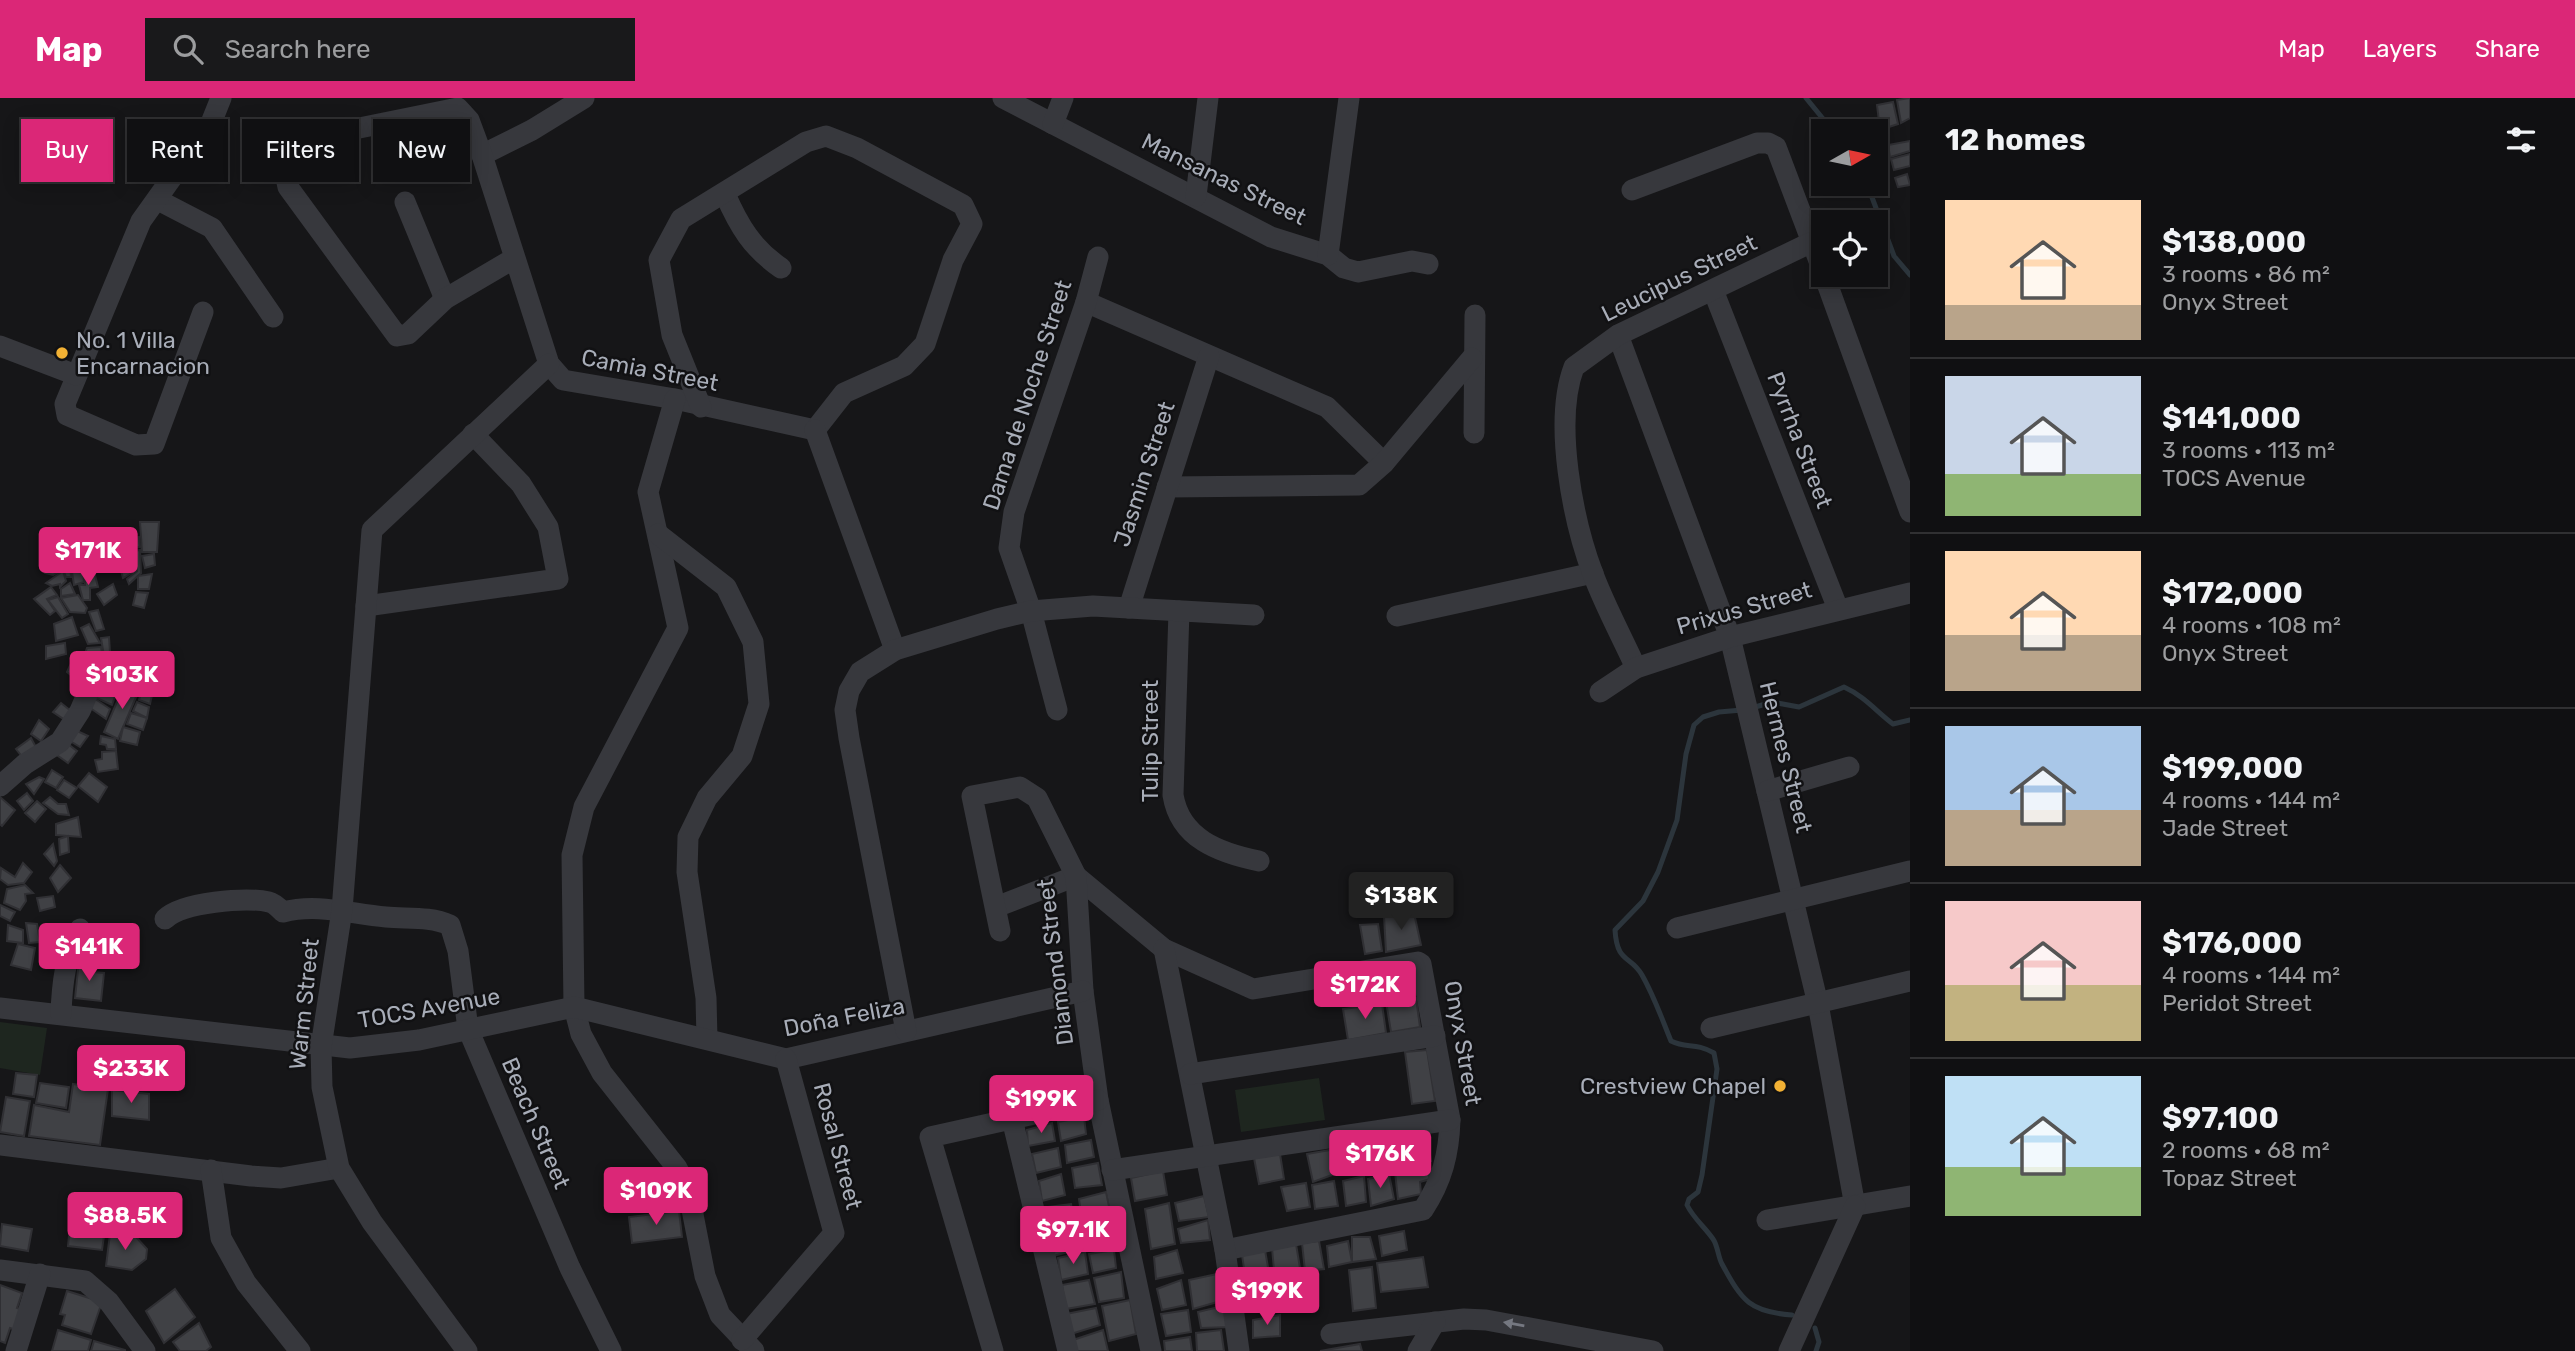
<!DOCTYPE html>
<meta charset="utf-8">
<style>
:root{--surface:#101012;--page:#19191b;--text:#f1f3f6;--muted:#9c9d9f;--line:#303032;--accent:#db2777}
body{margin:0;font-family:Rubik,sans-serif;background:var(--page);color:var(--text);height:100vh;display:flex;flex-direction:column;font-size:26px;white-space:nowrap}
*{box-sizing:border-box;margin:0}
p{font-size:23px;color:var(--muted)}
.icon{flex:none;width:38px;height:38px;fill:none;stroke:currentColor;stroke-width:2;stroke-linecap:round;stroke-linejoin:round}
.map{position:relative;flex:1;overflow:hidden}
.side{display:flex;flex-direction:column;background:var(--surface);width:665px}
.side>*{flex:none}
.banner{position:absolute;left:21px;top:21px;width:665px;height:63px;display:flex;gap:14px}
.needle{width:46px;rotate:81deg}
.buttons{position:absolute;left:1811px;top:21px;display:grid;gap:14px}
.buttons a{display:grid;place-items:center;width:77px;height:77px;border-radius:0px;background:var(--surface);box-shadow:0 4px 18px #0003,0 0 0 2px var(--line);font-size:35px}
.price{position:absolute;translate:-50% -60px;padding:0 16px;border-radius:7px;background:var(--accent);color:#fff;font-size:23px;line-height:46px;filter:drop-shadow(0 2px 4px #0008)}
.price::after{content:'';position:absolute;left:50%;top:42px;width:21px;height:16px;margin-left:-10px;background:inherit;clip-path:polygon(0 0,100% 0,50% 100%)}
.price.on{background:#222;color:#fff}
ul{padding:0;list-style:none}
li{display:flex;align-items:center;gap:21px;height:175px;padding:0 35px}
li+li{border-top:2px solid var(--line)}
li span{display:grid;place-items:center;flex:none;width:196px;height:140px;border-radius:0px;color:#555}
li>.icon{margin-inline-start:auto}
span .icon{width:84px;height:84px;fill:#fffc;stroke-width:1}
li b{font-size:30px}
h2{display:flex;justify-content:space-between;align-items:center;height:84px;padding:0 35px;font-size:30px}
.pill{padding:0 24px;border-radius:0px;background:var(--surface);box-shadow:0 4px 18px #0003,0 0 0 2px var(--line);font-size:24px;line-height:63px}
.pill.on{background:var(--accent);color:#fff}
header{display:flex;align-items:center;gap:42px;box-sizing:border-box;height:98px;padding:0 35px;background:var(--accent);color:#fff}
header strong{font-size:33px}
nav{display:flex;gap:38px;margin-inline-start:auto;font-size:24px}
.search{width:490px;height:63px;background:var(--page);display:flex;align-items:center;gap:18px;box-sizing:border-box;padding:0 24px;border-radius:0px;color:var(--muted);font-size:26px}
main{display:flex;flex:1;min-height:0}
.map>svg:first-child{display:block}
</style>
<header>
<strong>Map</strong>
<div class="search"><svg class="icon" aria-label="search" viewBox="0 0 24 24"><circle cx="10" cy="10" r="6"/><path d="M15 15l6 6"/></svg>Search here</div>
<nav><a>Map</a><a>Layers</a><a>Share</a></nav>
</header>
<main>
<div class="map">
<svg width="1910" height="1253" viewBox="0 0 1910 1253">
<rect width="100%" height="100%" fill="#161618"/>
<!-- green -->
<g fill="#1e261f">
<path d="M0,924L47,930L40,977L0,970Z"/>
<path d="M1319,980L1325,1022L1241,1034L1235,992Z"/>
</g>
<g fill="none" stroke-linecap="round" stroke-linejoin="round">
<!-- stream -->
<g stroke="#2c353c" stroke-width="5">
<path d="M1806,0L1833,33"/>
<path d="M1867,86L1894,158L1910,177"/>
<path d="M1752,610L1772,604L1799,609L1844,589C1864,598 1876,613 1893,626L1910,622"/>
<path d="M1742,612L1719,614L1703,619L1694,627L1686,656L1677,722L1658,774L1643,803L1615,832C1617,866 1631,857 1642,877C1654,898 1662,921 1671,943C1687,951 1695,944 1714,955L1717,971L1702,1077L1698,1094L1689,1101L1687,1107C1694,1121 1704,1128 1713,1141C1718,1148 1718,1159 1722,1166C1742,1203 1750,1214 1792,1217"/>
<path d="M1815,1230L1819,1244L1816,1253"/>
</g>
</g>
<!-- building -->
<g fill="#404145" stroke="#303034" stroke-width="2">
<path d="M1910,0V20L1901,25L1897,2Z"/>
<path d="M1893,4L1898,26L1880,32L1877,7Z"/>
<path d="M1910,43V53L1890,59L1888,47Z"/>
<path d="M1910,56V68L1894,72L1891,61Z"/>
<path d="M1907,76L1910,87L1898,89L1895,80Z"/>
<path d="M140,424H159L157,454H142Z"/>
<path d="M139,439L140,449L127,451L125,442Z"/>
<path d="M88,452L90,470L73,472V456Z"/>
<path d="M140,452L141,475L129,486L127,481L137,473L134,460L123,464L121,455Z"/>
<path d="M106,455L107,465L92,470L90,457Z"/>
<path d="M154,456L155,467L145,470L142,458Z"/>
<path d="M45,459L70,463L71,479H66L63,472L53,477L45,475Z"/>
<path d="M129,463L135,473L123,480L120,469Z"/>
<path d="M83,471L84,484L74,487L72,474Z"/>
<path d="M63,473L66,483L60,489V486L52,488L46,485Z"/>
<path d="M152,476L149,491H138V478Z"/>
<path d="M95,477L98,489L90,490V502H83L79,487H85V479Z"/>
<path d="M70,485L75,496L61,498V491Z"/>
<path d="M113,486L117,497L104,507L97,496Z"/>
<path d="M51,489L57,497L47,501L55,513L50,517L34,501Z"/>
<path d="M136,494L148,495L144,510L133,507Z"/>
<path d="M78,497L87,510L85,515L70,514L61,500Z"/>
<path d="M58,499L68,516L62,520L48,502Z"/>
<path d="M98,512L104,531L96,533L89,514Z"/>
<path d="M72,519L78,537L56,543L54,526Z"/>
<path d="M89,526L100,545L88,546L81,530Z"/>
<path d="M109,539L110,554L117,555L115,563L104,558L101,540Z"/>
<path d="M65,545L66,556L46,561V548Z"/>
<path d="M101,549L103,560L83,561L87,550Z"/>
<path d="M73,561L81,570L78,583L67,574Z"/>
<path d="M102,571L120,580L118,593L97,581Z"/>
<path d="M96,582L116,596L112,607L90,597Z"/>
<path d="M126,583L139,592L118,641L104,634Z"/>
<path d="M142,592L153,593L150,606L139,602Z"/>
<path d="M91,598L110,611L106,621L86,607Z"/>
<path d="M137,604L149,609L147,620L133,613Z"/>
<path d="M61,605L71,613L65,622L53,614Z"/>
<path d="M131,615L147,620L143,632L127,626Z"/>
<path d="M39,622L49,631L41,643L31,636Z"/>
<path d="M123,629L140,634L137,647L120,643Z"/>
<path d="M75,632L88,638L80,649L67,641Z"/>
<path d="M101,638L115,641L116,651H107L106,647L100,646Z"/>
<path d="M31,640L37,651L24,661L16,651Z"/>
<path d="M64,643L77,653L68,665L54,655Z"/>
<path d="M116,653L118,671L98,674L95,662L102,661V654Z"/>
<path d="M52,672L63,679L56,690L45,684Z"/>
<path d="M89,675L107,689L98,704L78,688Z"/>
<path d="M39,679L44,681L34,696L26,686Z"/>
<path d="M64,682L77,690L69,700L57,692Z"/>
<path d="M27,695L33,703L24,712L17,703Z"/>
<path d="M0,699L15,712L2,728L0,726Z"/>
<path d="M50,699L58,706H66L69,717L58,716L43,705Z"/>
<path d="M37,703L46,711L35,724L25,715Z"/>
<path d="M78,719L81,739L56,737V726Z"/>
<path d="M68,738L69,754L60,757L59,741Z"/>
<path d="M53,746L57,763L54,768L44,756Z"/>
<path d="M23,765L32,774L24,785L8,787L0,781L1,770L15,779Z"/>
<path d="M60,767L71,780L58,794L50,780Z"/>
<path d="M25,787L33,795L25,796L26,803L20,812L4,805L7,791Z"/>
<path d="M53,798L55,809L40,813L37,800Z"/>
<path d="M0,807L15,814L10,823L0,818Z"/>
<path d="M1414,815L1421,847L1386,854L1384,818Z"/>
<path d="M26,825L37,826L40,844L29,845Z"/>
<path d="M1378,826L1382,853L1365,856L1360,827Z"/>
<path d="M8,827L23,832V845L7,843Z"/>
<path d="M18,846L35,850L31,872L11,867Z"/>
<path d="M79,863L92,867L93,874L104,875L101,903L75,900Z"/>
<path d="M1412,875L1416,894L1387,897L1386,882Z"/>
<path d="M1377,881L1380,899L1350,906L1347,887Z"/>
<path d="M1416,900L1420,929L1391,934L1386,903Z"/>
<path d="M1382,906L1386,935L1348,942L1343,911Z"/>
<path d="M1427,952L1435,1003L1412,1006L1405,954Z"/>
<path d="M16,975L37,977L34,999L13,996Z"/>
<path d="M40,985L69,989L66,1010L36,1005Z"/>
<path d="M73,986L108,991L100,1047L29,1038L34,1007L69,1014Z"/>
<path d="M112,992L149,996V1022L112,1018Z"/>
<path d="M6,999L30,1003L24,1038L0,1034Z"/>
<path d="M1084,1019L1086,1036L1061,1043L1058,1024Z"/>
<path d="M1052,1025L1055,1043L1028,1048L1027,1032Z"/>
<path d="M1427,1038L1431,1063L1403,1066V1043Z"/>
<path d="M1091,1042L1094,1059L1067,1065L1065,1047Z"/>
<path d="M1386,1046L1389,1069L1378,1071L1375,1047Z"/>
<path d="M1372,1048L1376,1071L1364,1073L1361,1050Z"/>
<path d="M1058,1050L1061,1069L1036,1075L1032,1056Z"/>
<path d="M1359,1050L1363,1072L1351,1075L1348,1052Z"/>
<path d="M1346,1051L1349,1074L1337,1076L1334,1053Z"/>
<path d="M1330,1052L1332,1077L1313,1084L1307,1056Z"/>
<path d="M1280,1056L1284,1081L1259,1086L1254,1060Z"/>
<path d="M1098,1065L1102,1087L1075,1090L1072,1070Z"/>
<path d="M1427,1069L1430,1081L1420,1084L1421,1096L1398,1101L1395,1074Z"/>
<path d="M1163,1073L1167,1097L1135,1103L1131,1080Z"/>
<path d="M1061,1076L1065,1097L1042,1103L1039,1083Z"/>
<path d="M1389,1076L1394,1101L1371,1108L1368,1081Z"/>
<path d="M1364,1078L1366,1104L1346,1108L1343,1083Z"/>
<path d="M1334,1083L1338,1108L1315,1111L1312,1087Z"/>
<path d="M1306,1085L1310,1109L1287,1113L1281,1089Z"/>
<path d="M1106,1094L1111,1118L1082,1122L1079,1101Z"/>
<path d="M1204,1098L1209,1119L1179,1123L1175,1105Z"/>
<path d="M1169,1105L1175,1146L1151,1151L1145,1111Z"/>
<path d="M1071,1106L1074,1123L1049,1128L1047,1109Z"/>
<path d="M679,1113L682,1139L632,1145L629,1119Z"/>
<path d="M1116,1121L1122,1146L1087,1150L1083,1128Z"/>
<path d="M1208,1122L1210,1142L1181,1145L1178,1131Z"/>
<path d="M2,1126L32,1131L28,1153L0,1148Z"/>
<path d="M70,1127L105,1131L102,1152L68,1148Z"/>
<path d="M1077,1129L1080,1151L1053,1158L1051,1136Z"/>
<path d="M1404,1133L1407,1152L1382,1158L1379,1138Z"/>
<path d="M110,1136L136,1139L147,1151L146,1161L132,1172L106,1168Z"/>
<path d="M1352,1139H1370L1376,1161L1352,1164Z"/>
<path d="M1319,1143L1324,1171L1305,1173L1302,1145Z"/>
<path d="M1348,1143L1352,1164L1329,1169L1327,1148Z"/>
<path d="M1296,1146L1300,1170L1274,1172L1272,1150Z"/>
<path d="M1114,1152L1116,1170L1093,1175L1089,1156Z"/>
<path d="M1177,1152L1183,1175L1156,1181L1154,1159Z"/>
<path d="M1265,1152L1269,1175L1245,1177L1242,1157Z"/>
<path d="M1085,1154L1088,1176L1061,1182L1058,1160Z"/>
<path d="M1423,1159L1428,1189L1381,1194L1377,1165Z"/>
<path d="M1372,1169L1376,1210L1353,1213L1349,1172Z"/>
<path d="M1121,1174L1124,1200L1099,1204L1094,1180Z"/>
<path d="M1281,1174L1286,1202L1250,1206L1243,1182Z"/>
<path d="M1217,1176L1221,1203L1193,1211L1189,1182Z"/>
<path d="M1089,1182L1095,1206L1066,1211L1062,1187Z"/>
<path d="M1181,1182L1186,1207L1162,1212L1157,1191Z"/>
<path d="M0,1187L22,1195L17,1210L22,1212L16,1232L10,1230L5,1245L0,1243Z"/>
<path d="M175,1191L195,1219L164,1245L146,1213Z"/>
<path d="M67,1193L102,1204L91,1236L62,1227L65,1217L60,1216Z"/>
<path d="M1130,1202L1136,1236L1109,1243L1102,1208Z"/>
<path d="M1227,1207L1231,1229L1201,1230L1198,1214Z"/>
<path d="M1096,1210L1100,1227L1071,1236L1066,1216Z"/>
<path d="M1188,1212L1191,1234L1166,1238L1161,1216Z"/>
<path d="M1280,1217V1238L1253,1240V1222Z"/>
<path d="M199,1225L211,1249L206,1253H180L173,1244Z"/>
<path d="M58,1232L91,1242L88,1253H52Z"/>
<path d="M1103,1232L1108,1253H1075L1073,1242Z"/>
<path d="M1221,1232L1224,1253H1197L1196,1235Z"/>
<path d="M1190,1239L1192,1253H1165L1164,1243Z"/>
<path d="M94,1243L125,1252V1253H91Z"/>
<path d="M1360,1246L1362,1253H1320Z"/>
</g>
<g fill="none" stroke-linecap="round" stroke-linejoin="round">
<!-- minor -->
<g stroke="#37383d" stroke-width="21">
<path d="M1003,0L1271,139L1328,157L1344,170L1358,174L1412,163L1428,166"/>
<path d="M1053,26L1063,0"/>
<path d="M482,57L532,32L584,0"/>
<path d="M1632,92L1757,45H1768L1776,49L1824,176"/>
<path d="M725,96C739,128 752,150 781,170"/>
<path d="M1196,98L1208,0"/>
<path d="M158,102L212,130L273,219"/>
<path d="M405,104L445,201"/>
<path d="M1328,157L1349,0"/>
<path d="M513,161L445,201L408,236L397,238L288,89L285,75L315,39L458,10L469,22L482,57L549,266L563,282L675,301L815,332"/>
<path d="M1824,177L1910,414"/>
<path d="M1713,192L1838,511"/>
<path d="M1086,204L1327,309L1384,365"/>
<path d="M203,214L154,346L136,347L67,317L65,306L141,123L211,25L221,0"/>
<path d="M1618,237L1730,539L1818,906L1855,1108"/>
<path d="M0,248L76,277"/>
<path d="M675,301L648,394L678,530L584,709L572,757L574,909L581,936L602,975L677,1070L688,1091L705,1178L720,1217L754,1253"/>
<path d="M701,309L672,237L659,162L681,121L806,44L826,38L857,50L963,107L972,126L953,162L925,246L904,268L844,295L815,332"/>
<path d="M815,332L895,552"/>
<path d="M1474,335L1475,217"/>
<path d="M1167,389L1359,387L1384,365L1472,260"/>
<path d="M658,436L726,489L753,544L759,606L742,658L707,700L688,739L687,774L706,900L707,941"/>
<path d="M366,508L558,481L548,429L521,386L473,336"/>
<path d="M1129,510L1209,258"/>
<path d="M1179,513L1173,697C1180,741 1220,755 1259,763"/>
<path d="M1397,518L1593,475"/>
<path d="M1636,570C1622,539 1605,508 1593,476C1573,423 1553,324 1574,269L1618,237L1812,144"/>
<path d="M1600,594L1636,570L1730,539L1910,495"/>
<path d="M1057,612L1031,513L1009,450L1014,414L1086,204L1098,159"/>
<path d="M0,688L25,666L60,644L80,613L98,571"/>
<path d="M1767,693L1849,669"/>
<path d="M996,809L1076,778L1164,851L1253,891L1418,864L1421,866L1450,1022C1449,1056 1442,1083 1423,1112L1225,1152"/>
<path d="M165,821C182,804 246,799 269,804C274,805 279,810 283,814C318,805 350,816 386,819C407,821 430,818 450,827L458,853L468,931L570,1170L611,1253"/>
<path d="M1677,830L1910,773"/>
<path d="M1000,833L972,698L1020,689L1037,700L1076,778L1083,893L1098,1002L1151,1253"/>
<path d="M1164,851L1225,1152L1239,1253"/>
<path d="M0,910L350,950L419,942L574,909L786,961L1083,893"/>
<path d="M61,916C62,886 65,858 80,831"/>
<path d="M1711,930L1910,883"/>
<path d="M906,933L849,640L845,612L849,593L860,574L895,552L997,521L1031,513L1093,508L1254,517"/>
<path d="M1190,976L1435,938"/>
<path d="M1012,1021L1068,1253"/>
<path d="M0,1047L251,1078L281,1080L339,1070"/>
<path d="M211,1072L221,1140L246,1185L300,1253"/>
<path d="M1112,1072L1450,1022"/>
<path d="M1767,1122L1910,1098"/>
<path d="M0,1172L85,1183L109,1204L145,1253"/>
<path d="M1331,1236L1464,1221L1486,1222L1653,1253"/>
<path d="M742,1242L834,1135L786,961"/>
<path d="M16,1253L40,1176"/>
<path d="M467,1253L372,1124L339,1070L322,989L321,949L342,812L372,432L549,266"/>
<path d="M993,1253L930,1039L1098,1002"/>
<path d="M1418,1253L1435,1224"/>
<path d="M1789,1253L1855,1108"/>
</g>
</g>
<!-- one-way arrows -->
<defs><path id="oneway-solid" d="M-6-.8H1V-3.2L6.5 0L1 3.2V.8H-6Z" transform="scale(1.75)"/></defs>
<use fill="#757881" href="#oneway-solid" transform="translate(1514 1226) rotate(-170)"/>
<!-- markers -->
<g fill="#f2b134" stroke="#111113" stroke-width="2.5">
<circle cx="62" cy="255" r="7"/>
<circle cx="1780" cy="988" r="7"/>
</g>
<g text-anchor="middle" stroke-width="5" stroke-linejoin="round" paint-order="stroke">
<!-- street labels -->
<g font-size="23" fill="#a8adb8" stroke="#111113">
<text transform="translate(1224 81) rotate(26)" y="8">Mansanas Street</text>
<text transform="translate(1679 180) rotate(-26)" y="8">Leucipus Street</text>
<text transform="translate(650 272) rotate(11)" y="8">Camia Street</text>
<text transform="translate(1027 297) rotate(-72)" y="8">Dama de Noche Street</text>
<text transform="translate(1800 342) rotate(69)" y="8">Pyrrha Street</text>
<text transform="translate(1144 376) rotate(-72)" y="8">Jasmin Street</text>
<text transform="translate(1744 510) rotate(-16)" y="8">Prixus Street</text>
<text transform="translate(1150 643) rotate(-90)" y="8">Tulip Street</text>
<text transform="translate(1786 659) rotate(76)" y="8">Hermes Street</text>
<text transform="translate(1055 864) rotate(-97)" y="8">Diamond Street</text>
<text transform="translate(304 906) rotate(-84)" y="8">Warm Street</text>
<text transform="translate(429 910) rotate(-10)" y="8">TOCS Avenue</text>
<text transform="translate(844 919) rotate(-11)" y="8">Doña Feliza</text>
<text transform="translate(1463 945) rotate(80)" y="8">Onyx Street</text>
<text transform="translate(536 1025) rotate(67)" y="8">Beach Street</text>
<text transform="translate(838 1048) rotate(75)" y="8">Rosal Street</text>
</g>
<!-- poi labels -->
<g font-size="23" fill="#a8adb8" stroke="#111113" text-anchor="start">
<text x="76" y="250">No. 1 Villa<tspan x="76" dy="26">Encarnacion</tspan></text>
<text x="1766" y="996" text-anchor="end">Crestview Chapel</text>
</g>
</g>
</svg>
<div class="buttons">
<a><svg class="needle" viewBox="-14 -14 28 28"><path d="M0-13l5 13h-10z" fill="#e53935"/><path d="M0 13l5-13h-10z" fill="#9c9d9f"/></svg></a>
<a><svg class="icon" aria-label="locate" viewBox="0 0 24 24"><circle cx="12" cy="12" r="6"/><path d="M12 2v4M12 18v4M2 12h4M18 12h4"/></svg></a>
</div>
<b class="price" style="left:88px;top:489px">$171K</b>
<b class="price" style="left:122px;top:613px">$103K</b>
<b class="price on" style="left:1401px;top:834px">$138K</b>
<b class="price" style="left:89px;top:885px">$141K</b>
<b class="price" style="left:1365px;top:923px">$172K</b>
<b class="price" style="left:131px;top:1007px">$233K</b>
<b class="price" style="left:1041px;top:1037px">$199K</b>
<b class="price" style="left:1380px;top:1092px">$176K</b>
<b class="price" style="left:656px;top:1129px">$109K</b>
<b class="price" style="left:125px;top:1154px">$88.5K</b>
<b class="price" style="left:1073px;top:1168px">$97.1K</b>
<b class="price" style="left:1267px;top:1229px">$199K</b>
<div class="banner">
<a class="pill on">Buy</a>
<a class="pill">Rent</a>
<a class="pill">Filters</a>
<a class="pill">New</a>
</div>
</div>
<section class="side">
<h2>12 homes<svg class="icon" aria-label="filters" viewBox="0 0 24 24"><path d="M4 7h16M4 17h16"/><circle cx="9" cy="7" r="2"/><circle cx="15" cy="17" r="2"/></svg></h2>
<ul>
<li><span style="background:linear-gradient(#ffd9b3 75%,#b9a48a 0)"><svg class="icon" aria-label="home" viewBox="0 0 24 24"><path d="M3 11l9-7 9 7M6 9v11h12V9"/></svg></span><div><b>$138,000</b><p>3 rooms · 86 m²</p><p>Onyx Street</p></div></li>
<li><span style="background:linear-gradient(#c9d6e8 70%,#8fb573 0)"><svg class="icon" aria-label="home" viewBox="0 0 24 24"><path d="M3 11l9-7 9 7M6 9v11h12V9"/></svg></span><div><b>$141,000</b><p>3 rooms · 113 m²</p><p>TOCS Avenue</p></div></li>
<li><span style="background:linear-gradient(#ffd9b3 60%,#b9a48a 0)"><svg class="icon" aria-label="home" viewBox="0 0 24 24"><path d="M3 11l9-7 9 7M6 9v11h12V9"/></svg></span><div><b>$172,000</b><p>4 rooms · 108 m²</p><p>Onyx Street</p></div></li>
<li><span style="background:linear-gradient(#a9c7e8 60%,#b9a48a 0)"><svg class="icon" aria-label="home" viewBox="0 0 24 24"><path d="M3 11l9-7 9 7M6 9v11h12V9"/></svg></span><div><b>$199,000</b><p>4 rooms · 144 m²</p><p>Jade Street</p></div></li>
<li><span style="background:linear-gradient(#f6c9c9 60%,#c2b280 0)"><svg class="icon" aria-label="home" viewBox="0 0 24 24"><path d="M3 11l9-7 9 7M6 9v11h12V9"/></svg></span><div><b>$176,000</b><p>4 rooms · 144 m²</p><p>Peridot Street</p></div></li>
<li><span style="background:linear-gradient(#bfe0f5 65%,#8fb573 0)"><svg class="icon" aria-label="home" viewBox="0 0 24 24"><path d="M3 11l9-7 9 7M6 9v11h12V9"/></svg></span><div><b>$97,100</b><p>2 rooms · 68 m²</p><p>Topaz Street</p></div></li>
</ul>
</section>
</main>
